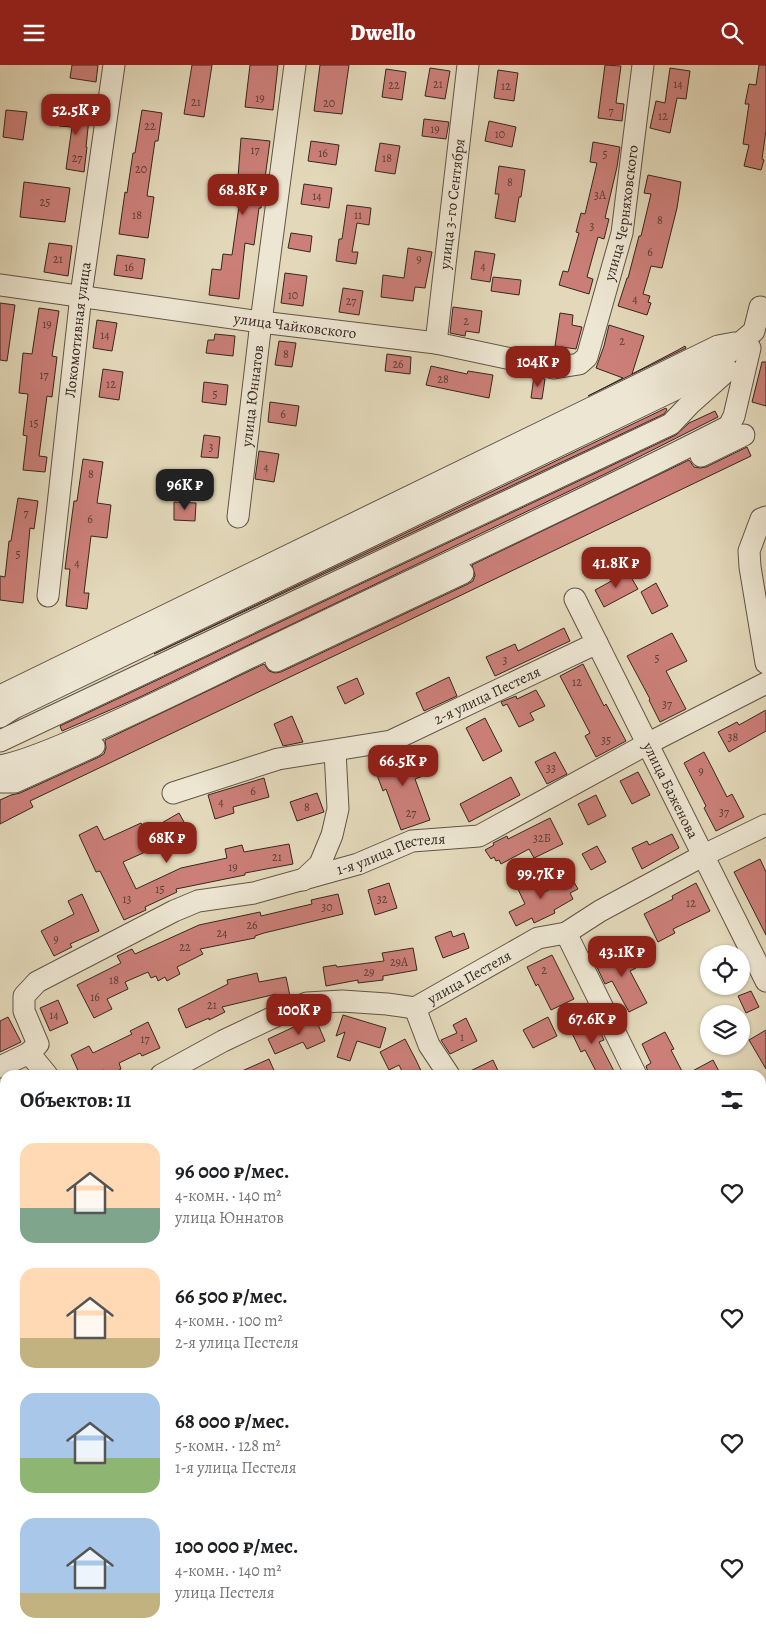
<!DOCTYPE html>
<html lang="ru">
<meta charset="utf-8">
<style>
:root{--surface:#fff;--page:#f2f2f2;--text:#202124;--muted:#757577;--accent:#8f2418}
body{margin:0;font-family:Alegreya,serif;background:var(--page);color:var(--text);height:100vh;display:flex;flex-direction:column;font-size:19px;white-space:nowrap}
*{box-sizing:border-box;margin:0}
p{font-size:16px;color:var(--muted)}
.icon{flex:none;width:28px;height:28px;fill:none;stroke:currentColor;stroke-width:2;stroke-linecap:round;stroke-linejoin:round}
.map{position:relative;flex:1;overflow:hidden}
.drawer{position:absolute;left:0px;top:1005px;width:766px;height:571px;display:flex;flex-direction:column;background:var(--surface);border-radius:15px 15px 0 0;box-shadow:0 1px 4px #0004}
.drawer>*{flex:none}
.buttons{position:absolute;left:700px;top:880px;display:grid;gap:10px}
.buttons a{display:grid;place-items:center;width:50px;height:50px;border-radius:50%;background:var(--surface);box-shadow:0 1px 4px #0004;font-size:25px}
.price{position:absolute;translate:-50% -42px;padding:0 11px;border-radius:10px;background:var(--accent);color:#fff;font-size:16px;line-height:32px;filter:drop-shadow(0 1px 2px #0008)}
.price::after{content:'';position:absolute;left:50%;top:30px;width:15px;height:11px;margin-left:-8px;background:inherit;clip-path:polygon(0 0,100% 0,50% 100%)}
.price.active{background:#222;color:#fff}
ul{padding:0;list-style:none}
li{display:flex;align-items:center;gap:15px;height:125px;padding:0 20px}
li span{display:grid;place-items:center;flex:none;width:140px;height:100px;border-radius:15px;color:#555}
li>.icon{margin-inline-start:auto}
span .icon{width:60px;height:60px;fill:#fffc;stroke-width:1}
li b{font-size:21px}
h2{display:flex;justify-content:space-between;align-items:center;height:60px;padding:0 20px;font-size:21px}
header{display:flex;justify-content:space-between;align-items:center;height:65px;padding:0 20px;background:var(--accent);color:#fff;font-size:22px;font-weight:800}
.map>svg:first-child{display:block}
</style>
<header><svg class="icon" aria-label="menu" viewBox="0 0 24 24"><path d="M4 6h16M4 12h16M4 18h16"/></svg>Dwello<svg class="icon" aria-label="search" viewBox="0 0 24 24"><circle cx="10" cy="10" r="6"/><path d="M15 15l6 6"/></svg></header>
<div class="map">
<svg width="766" height="1576" viewBox="0 0 766 1576">
<rect width="100%" height="100%" fill="#e3d9ba"/>
<filter id="stains"><feTurbulence type="fractalNoise" baseFrequency=".004" numOctaves="4"/><feColorMatrix values="0 0 0 0 .2 0 0 0 0 .09 0 0 0 0 .02 0 0 0 .5 -.17"/></filter>
<radialGradient id="worn" r=".72"><stop offset=".6" stop-color="#630" stop-opacity="0"/><stop offset="1" stop-color="#630" stop-opacity=".3"/></radialGradient>
<!-- building -->
<g fill="#cb7f78" stroke="#362721">
<path d="M72,0H98L96,17L70,13Z"/>
<path d="M192,0H212L204,52L184,49Z"/>
<path d="M250,0H278L273,45L245,42Z"/>
<path d="M320,0H349L342,49L314,46Z"/>
<path d="M605,0L621,1L616,38L624,39L622,56L598,53Z"/>
<path d="M759,0H766V65L762,94L764,95L761,105L744,101L749,80L743,79L749,39H745L749,19L756,20Z"/>
<path d="M430,3L450,6L445,34L425,31Z"/>
<path d="M670,3L690,6L686,34L677,33L670,68L650,63L656,36L665,38Z"/>
<path d="M386,4L406,7L402,35L382,32Z"/>
<path d="M498,5L518,8L514,36L494,33Z"/>
<path d="M61,41L90,44L86,82H87L84,107L66,104L72,62L59,61Z"/>
<path d="M6,45L27,47L23,75L3,72Z"/>
<path d="M142,45L162,48L158,76H155L147,131L154,132L148,173L119,169L125,127L127,128L133,88H135Z"/>
<path d="M424,54L449,57L446,74L422,71Z"/>
<path d="M489,56L516,62L512,82L485,76Z"/>
<path d="M241,73L270,76L261,143H259L254,180L245,178L239,234L209,230L212,204L221,205L223,189L232,190L239,141L231,140L234,112H238Z"/>
<path d="M311,76L339,80L336,100L308,96Z"/>
<path d="M593,77L620,82L617,102L605,153L609,154L604,174L598,172L587,212L593,214L589,229L559,220L563,206L568,207L579,168L576,167L581,148L585,149L597,98L590,97Z"/>
<path d="M380,78L400,81L395,109L375,106Z"/>
<path d="M499,101L525,105L521,132H519L515,157L495,153L499,129H495Z"/>
<path d="M648,110L681,117L677,143L662,203L651,201L643,229L650,231L648,237L651,238L647,250L618,241L627,213H628L639,171H641L651,129L644,128Z"/>
<path d="M24,117L70,123L65,157L20,152Z"/>
<path d="M304,119L332,123L329,143L301,139Z"/>
<path d="M347,140L371,143L369,160L357,158L352,187H358L356,199L336,196L339,174H342Z"/>
<path d="M291,168L312,171L310,187L288,183Z"/>
<path d="M49,178L72,181L68,211L44,207Z"/>
<path d="M408,183L432,187L425,223L415,222L413,236L381,232L383,210L404,213Z"/>
<path d="M475,186L495,189L490,217L471,214Z"/>
<path d="M117,190L145,194L142,214L114,210Z"/>
<path d="M285,208L307,211L303,241L281,238Z"/>
<path d="M493,212L521,215L519,230L491,226Z"/>
<path d="M343,223L363,226L359,250L339,247Z"/>
<path d="M0,238L15,240L7,296L0,295Z"/>
<path d="M453,242L482,246L479,268L466,266L465,271L450,268Z"/>
<path d="M39,243L59,246L52,291L57,292L52,332L47,331L39,391L47,392L45,407L23,405L27,371L23,370L28,329L19,328L23,288L32,289Z"/>
<path d="M560,248L573,250L572,260L582,262L576,284L555,281Z"/>
<path d="M97,255L117,258L112,286L93,283Z"/>
<path d="M609,260L644,271L632,309L678,285L685,281L686,283L588,331L623,313L596,303L604,281Z"/>
<path d="M215,269L235,271L233,291L206,288L208,275H214Z"/>
<path d="M279,276L296,278L292,302L275,300Z"/>
<path d="M387,289L411,292L410,309L385,306Z"/>
<path d="M762,297H766V341L752,337Z"/>
<path d="M431,301L467,309L468,306L493,310L489,333L426,320Z"/>
<path d="M103,304L123,307L119,335L99,332Z"/>
<path d="M534,311L545,314L542,334L531,333Z"/>
<path d="M204,317L228,320L226,340L202,337Z"/>
<path d="M270,337L299,341L296,361L268,357Z"/>
<path d="M666,343L667,345L664,349L154,589Z"/>
<path d="M715,346L718,352L607,408L140,632L62,666L60,661L676,370L689,358Z"/>
<path d="M204,370L220,372L218,393L201,392Z"/>
<path d="M747,382L751,391L399,560L30,736L33,742L0,759V735L11,730L20,728L99,692L104,689L106,683L105,675L264,599L269,606L275,608L281,607L468,519L473,516L475,510L472,500L689,395L694,402L700,403L706,402Z"/>
<path d="M259,386L279,389L274,417L255,414Z"/>
<path d="M83,394L103,397L97,438L111,440L107,473L91,471L84,528H89L87,544L66,541L70,504H65L67,488L74,436H77Z"/>
<path d="M18,433L38,436L34,464L30,463L23,538L0,535V511L5,512L9,476H11Z"/>
<path d="M174,437L196,438L195,456L174,455Z"/>
<path d="M628,507L638,524L604,542L595,525Z"/>
<path d="M656,518L668,541L652,549L641,527Z"/>
<path d="M564,563L570,576L495,611L486,592L515,579L518,586Z"/>
<path d="M672,568L687,596L666,606L686,644L660,657L649,635L650,634L627,591Z"/>
<path d="M583,599L604,641L606,639L626,676L596,692L585,671L590,668L560,611Z"/>
<path d="M449,612L457,631L424,646L416,628Z"/>
<path d="M357,613L364,629L345,639L337,622Z"/>
<path d="M536,625L545,641L530,648L534,655L519,662L507,639L503,641L501,637L516,631L517,634Z"/>
<path d="M766,645V666L729,687L718,667L737,657L739,660Z"/>
<path d="M292,651L303,677L283,681L274,659Z"/>
<path d="M485,653L502,686L483,696L466,663Z"/>
<path d="M413,682L423,711L415,714L430,755L401,765L386,724L383,726L372,697Z"/>
<path d="M555,687L567,709L547,719L535,697Z"/>
<path d="M704,687L727,732L732,729L744,752L716,766L704,743L706,741L684,698Z"/>
<path d="M638,707L650,730L632,739L620,716Z"/>
<path d="M511,712L520,730L469,757L460,739Z"/>
<path d="M264,713L269,732L233,742L234,748L215,754L208,730Z"/>
<path d="M317,728L324,747L297,756L290,737Z"/>
<path d="M596,730L606,751L588,760L578,739Z"/>
<path d="M179,748L189,766L164,780L163,779L123,797L136,824L181,803L227,793L225,784L242,780L244,787L289,779L293,799L245,808V810L176,824L177,827L145,842L146,845L124,855L100,806L96,807L79,770L97,761L104,775L141,758L146,767Z"/>
<path d="M550,753L563,779L534,793L529,784L501,799L499,795L496,796L494,792L491,794L485,785L494,780L493,778L507,771L508,774Z"/>
<path d="M672,769L679,783L642,804L632,783L647,776L649,780Z"/>
<path d="M597,781L606,797L591,805L582,789Z"/>
<path d="M760,794L766,807V870L734,807Z"/>
<path d="M534,811L543,828L571,812L578,824L570,828L573,834L554,845L555,848L534,858L532,853L516,861L509,847L525,839L516,820Z"/>
<path d="M389,818L397,843L375,850L368,825Z"/>
<path d="M696,818L710,846L673,864L675,868L658,877L644,849L673,834L672,831Z"/>
<path d="M82,829L99,866L70,879L72,882L54,891L41,866L74,849L68,836Z"/>
<path d="M338,829L343,849L264,868L255,871V873L200,884L203,889L177,902L180,909L167,916L165,912L158,916L156,911L151,913L148,907L125,917L128,924L107,934L112,944L94,953L77,920L121,898L117,891L132,884L135,889L199,860L260,847L261,851L312,839L311,835Z"/>
<path d="M451,866L453,872L464,868L469,883L443,893L435,872Z"/>
<path d="M625,882L636,903L630,906L647,938L629,947L612,916L605,919L595,898Z"/>
<path d="M413,883L417,905L383,911V915L358,918V915L326,921L323,902L336,900L337,902L384,896L382,888Z"/>
<path d="M552,890L574,934L551,945L538,919L536,921L527,902Z"/>
<path d="M257,908L259,917L286,912L290,931L277,934L276,929L222,942L225,947L209,955V953L186,963L178,944L228,919L227,915Z"/>
<path d="M751,926L759,942L746,948L738,931Z"/>
<path d="M58,935L68,958L50,966L40,943Z"/>
<path d="M314,950L325,976L307,984L303,977L275,989L268,974L296,961L295,958Z"/>
<path d="M343,950L386,963L380,983L357,976L350,996L337,992L345,967L336,971Z"/>
<path d="M592,950L604,975L599,977L616,1010H598L585,985L581,987L569,962Z"/>
<path d="M8,952L21,977L0,987V956Z"/>
<path d="M548,952L557,971L533,983L523,965Z"/>
<path d="M466,953L477,976L450,989L441,975L457,968L453,960Z"/>
<path d="M148,957L160,983L142,991L140,988L119,998L121,1004L110,1010H106L104,1005L94,1010H80L71,990L89,981L93,988L132,969L130,966Z"/>
<path d="M766,965V1004L749,975Z"/>
<path d="M665,967L674,984L671,985L684,1010H649L646,1001L651,998L642,979Z"/>
<path d="M405,974L416,995L423,1010H404L399,1000L389,1005L380,987Z"/>
<path d="M269,994L276,1010H233Z"/>
<path d="M493,995L500,1010H462Z"/>
<path d="M713,995L721,1010H685Z"/>
</g>
<g fill="none" stroke-linecap="round" stroke-linejoin="round">
<defs>
<g id="minor">
<path id="s1" d="M0,220L261,257L436,278L554,303L579,299L587,292L622,168L643,0"/>
<path id="s2" d="M436,278L468,0"/>
<path d="M701,391L744,370"/>
<path id="s3" d="M238,452L261,257L295,0"/>
<path d="M766,452L761,454L749,486L750,502L766,598"/>
<path id="s4" d="M48,531L81,230L114,0"/>
<path id="s5" d="M575,534L766,916"/>
<path d="M276,596L463,508"/>
<path d="M0,631L667,306L718,281L734,278"/>
<path d="M0,652L14,643L674,325L705,308L754,266L760,242"/>
<path d="M0,676L671,359L689,340L728,305"/>
<path d="M0,701C23,697 55,683 76,674C138,648 199,617 259,588C416,512 574,441 729,361L734,351L750,283"/>
<path d="M0,717H15L94,681"/>
<path id="s6" d="M173,728L278,694L391,676L597,578"/>
<path d="M303,815L320,799L332,770L338,744L335,686"/>
<path d="M566,868L636,1010"/>
<path d="M415,943L429,980L449,1010"/>
<path d="M0,1002L29,988"/>
<path id="s7" d="M47,1010L29,988L38,979L24,946V931L37,917L174,846L198,836L254,828L358,799L412,776L479,771L647,679L766,618"/>
<path id="s8" d="M161,1010L223,976L280,949L307,938L342,936L387,939L415,943L538,873L566,868L600,846L704,790L766,760"/>
<path d="M761,1138L766,1136"/>
<path d="M0,1143L5,1141"/>
<path d="M761,1266L766,1277"/>
<path d="M761,1363L766,1360"/>
<path d="M0,1526L5,1523"/>
<path d="M457,1571L459,1576"/>
<path d="M383,1576L395,1571"/>
</g>
</defs>
<!-- minor casing -->
<use href="#minor" stroke="#615447" stroke-width="23"/>
<!-- minor -->
<use href="#minor" stroke="#ede6d2" stroke-width="21"/>
</g>
<g text-anchor="middle" stroke-width="4" stroke-linejoin="round" paint-order="stroke">
<!-- number labels -->
<g font-size="12" fill="#5b3d37">
<text x="438" y="23">21</text>
<text x="678" y="23">14</text>
<text x="394" y="24">22</text>
<text x="506" y="25">12</text>
<text x="260" y="37">19</text>
<text x="196" y="41">21</text>
<text x="329" y="42">20</text>
<text x="611" y="50">7</text>
<text x="663" y="55">12</text>
<text x="150" y="65">22</text>
<text x="435" y="68">19</text>
<text x="500" y="73">10</text>
<text x="255" y="89">17</text>
<text x="323" y="92">16</text>
<text x="605" y="93">5</text>
<text x="77" y="97">27</text>
<text x="387" y="97">18</text>
<text x="141" y="108">20</text>
<text x="510" y="121">8</text>
<text x="600" y="134">3А</text>
<text x="317" y="135">14</text>
<text x="45" y="141">25</text>
<text x="137" y="154">18</text>
<text x="358" y="154">11</text>
<text x="660" y="159">8</text>
<text x="592" y="165">3</text>
<text x="650" y="191">6</text>
<text x="58" y="198">21</text>
<text x="419" y="198">9</text>
<text x="483" y="205">4</text>
<text x="129" y="206">16</text>
<text x="293" y="234">10</text>
<text x="635" y="238">4</text>
<text x="351" y="240">27</text>
<text x="466" y="260">2</text>
<text x="47" y="263">19</text>
<text x="105" y="274">14</text>
<text x="622" y="280">2</text>
<text x="286" y="293">8</text>
<text x="398" y="303">26</text>
<text x="44" y="314">17</text>
<text x="443" y="318">28</text>
<text x="111" y="323">12</text>
<text x="215" y="333">5</text>
<text x="283" y="353">6</text>
<text x="34" y="362">15</text>
<text x="211" y="386">3</text>
<text x="266" y="406">4</text>
<text x="91" y="413">8</text>
<text x="26" y="452">7</text>
<text x="90" y="458">6</text>
<text x="18" y="493">5</text>
<text x="77" y="502">4</text>
<text x="657" y="597">5</text>
<text x="505" y="599">3</text>
<text x="577" y="621">12</text>
<text x="667" y="643">37</text>
<text x="733" y="676">38</text>
<text x="606" y="679">35</text>
<text x="551" y="707">33</text>
<text x="701" y="710">9</text>
<text x="253" y="730">6</text>
<text x="221" y="741">4</text>
<text x="307" y="746">8</text>
<text x="724" y="751">37</text>
<text x="411" y="752">27</text>
<text x="542" y="777">32Б</text>
<text x="277" y="796">21</text>
<text x="233" y="806">19</text>
<text x="160" y="828">15</text>
<text x="127" y="838">13</text>
<text x="382" y="838">32</text>
<text x="691" y="842">12</text>
<text x="327" y="846">30</text>
<text x="252" y="864">26</text>
<text x="222" y="872">24</text>
<text x="56" y="878">9</text>
<text x="185" y="886">22</text>
<text x="399" y="901">29А</text>
<text x="544" y="909">2</text>
<text x="369" y="911">29</text>
<text x="114" y="919">18</text>
<text x="95" y="936">16</text>
<text x="212" y="944">21</text>
<text x="54" y="954">14</text>
<text x="462" y="976">1</text>
<text x="145" y="978">17</text>
</g>
<!-- street labels -->
<g font-size="15" fill="#362721" stroke="#ede6d2">
<text dy="5" stroke="none"><textPath href="#s2" startOffset="140">улица 3-го Сентября</textPath></text>
<text dy="5" stroke="none"><textPath href="#s1" startOffset="745">улица Черняховского</textPath></text>
<text dy="5" stroke="none"><textPath href="#s1" startOffset="298">улица Чайковского</textPath></text>
<text dy="5" stroke="none"><textPath href="#s4" startOffset="268">Локомотивная улица</textPath></text>
<text dy="5" stroke="none"><textPath href="#s3" startOffset="122">улица Юннатов</textPath></text>
<text dy="5" stroke="none"><textPath href="#s6" startOffset="331">2-я улица Пестеля</textPath></text>
<text dy="5" stroke="none"><textPath href="#s5" startOffset="214">улица Баженова</textPath></text>
<text dy="5" stroke="none"><textPath href="#s7" startOffset="491">1-я улица Пестеля</textPath></text>
<text dy="5" stroke="none"><textPath href="#s8" startOffset="334">улица Пестеля</textPath></text>
</g>
</g>
<rect width="100%" height="100%" filter="url(#stains)"/>
<rect width="100%" height="100%" fill="url(#worn)"/>
</svg>
<div class="buttons">
<a><svg class="icon" aria-label="locate" viewBox="0 0 24 24"><circle cx="12" cy="12" r="6"/><path d="M12 2v4M12 18v4M2 12h4M18 12h4"/></svg></a>
<a><svg class="icon" aria-label="layers" viewBox="0 0 24 24"><path d="M12 4l9 5-9 5-9-5zM3 14l9 5 9-5"/></svg></a>
</div>
<b class="price" style="left:76px;top:71px">52.5K ₽</b>
<b class="price" style="left:243px;top:151px">68.8K ₽</b>
<b class="price" style="left:538px;top:323px">104K ₽</b>
<b class="price active" style="left:185px;top:446px">96K ₽</b>
<b class="price" style="left:616px;top:524px">41.8K ₽</b>
<b class="price" style="left:403px;top:722px">66.5K ₽</b>
<b class="price" style="left:167px;top:799px">68K ₽</b>
<b class="price" style="left:541px;top:835px">99.7K ₽</b>
<b class="price" style="left:622px;top:913px">43.1K ₽</b>
<b class="price" style="left:299px;top:971px">100K ₽</b>
<b class="price" style="left:592px;top:980px">67.6K ₽</b>
<section class="drawer">
<h2>Объектов: 11<svg class="icon" aria-label="filters" viewBox="0 0 24 24"><path d="M4 7h16M4 17h16"/><circle cx="9" cy="7" r="2"/><circle cx="15" cy="17" r="2"/></svg></h2>
<ul>
<li><span style="background:linear-gradient(#ffd9b3 65%,#7fa58c 0)"><svg class="icon" aria-label="home" viewBox="0 0 24 24"><path d="M3 11l9-7 9 7M6 9v11h12V9"/></svg></span><div><b>96 000 ₽/мес.</b><p>4-комн. · 140 m²</p><p>улица Юннатов</p></div><svg class="icon" aria-label="heart" viewBox="0 0 24 24"><path d="M12 20l-8-8c-3-5 5-10 8-4 3-6 11-1 8 4z"/></svg></li>
<li><span style="background:linear-gradient(#ffd9b3 70%,#c2b280 0)"><svg class="icon" aria-label="home" viewBox="0 0 24 24"><path d="M3 11l9-7 9 7M6 9v11h12V9"/></svg></span><div><b>66 500 ₽/мес.</b><p>4-комн. · 100 m²</p><p>2-я улица Пестеля</p></div><svg class="icon" aria-label="heart" viewBox="0 0 24 24"><path d="M12 20l-8-8c-3-5 5-10 8-4 3-6 11-1 8 4z"/></svg></li>
<li><span style="background:linear-gradient(#a9c7e8 65%,#8fb573 0)"><svg class="icon" aria-label="home" viewBox="0 0 24 24"><path d="M3 11l9-7 9 7M6 9v11h12V9"/></svg></span><div><b>68 000 ₽/мес.</b><p>5-комн. · 128 m²</p><p>1-я улица Пестеля</p></div><svg class="icon" aria-label="heart" viewBox="0 0 24 24"><path d="M12 20l-8-8c-3-5 5-10 8-4 3-6 11-1 8 4z"/></svg></li>
<li><span style="background:linear-gradient(#a9c7e8 75%,#c2b280 0)"><svg class="icon" aria-label="home" viewBox="0 0 24 24"><path d="M3 11l9-7 9 7M6 9v11h12V9"/></svg></span><div><b>100 000 ₽/мес.</b><p>4-комн. · 140 m²</p><p>улица Пестеля</p></div><svg class="icon" aria-label="heart" viewBox="0 0 24 24"><path d="M12 20l-8-8c-3-5 5-10 8-4 3-6 11-1 8 4z"/></svg></li>
</ul>
</section>
</div>
